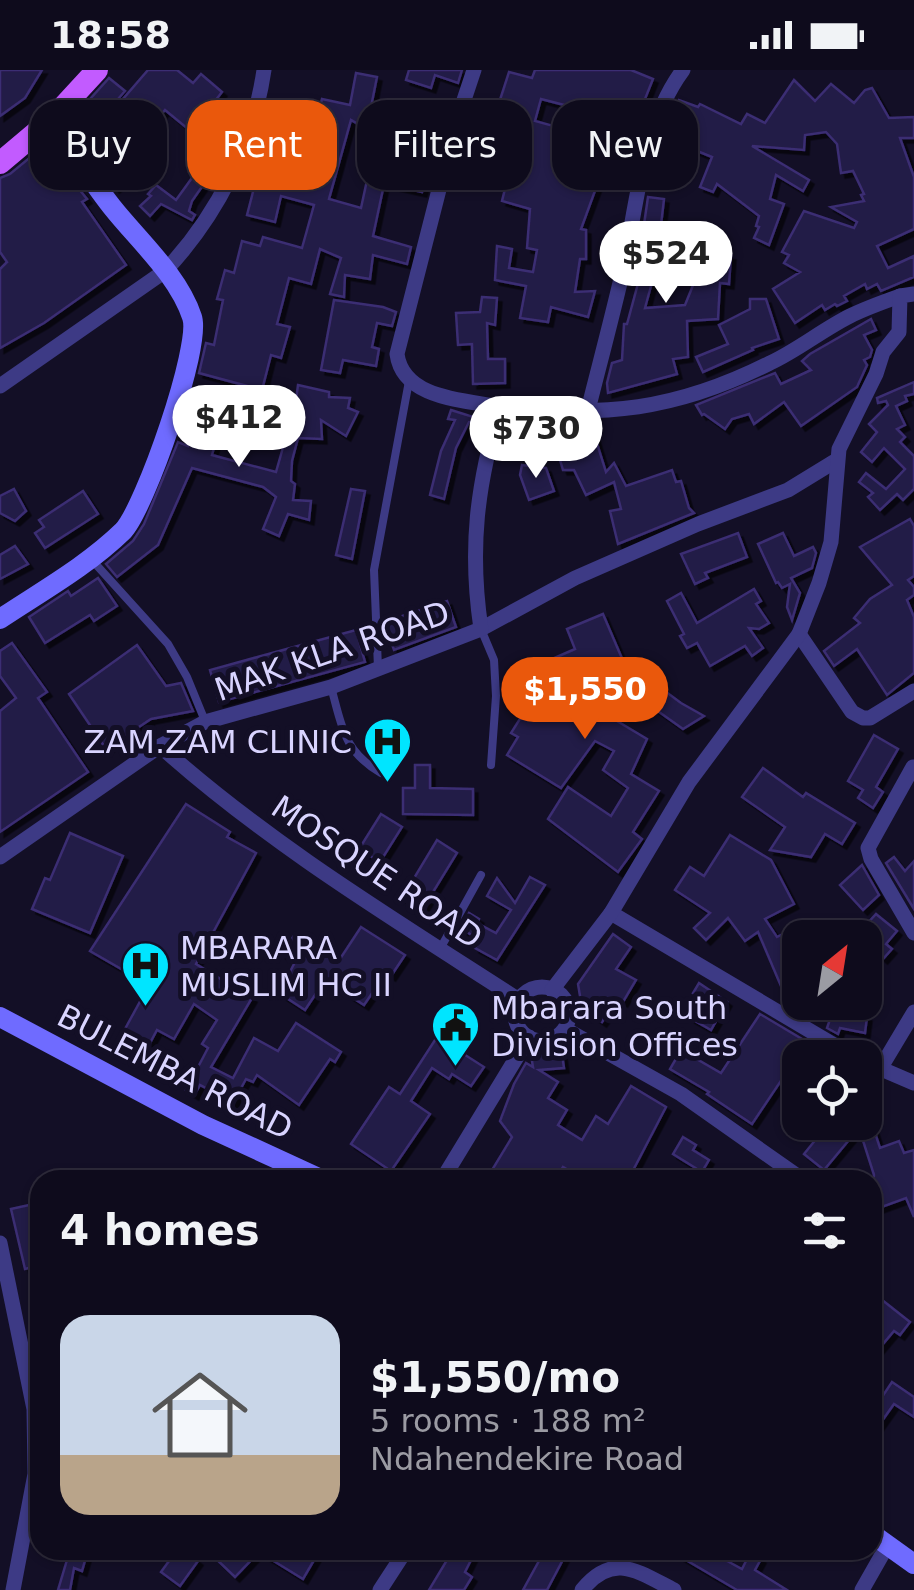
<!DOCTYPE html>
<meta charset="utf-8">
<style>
:root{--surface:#0e0b1c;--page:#1c1929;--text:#f1f3f6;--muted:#9b9ba3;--line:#2e2b3b;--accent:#ea580c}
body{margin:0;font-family:"DejaVu Sans",sans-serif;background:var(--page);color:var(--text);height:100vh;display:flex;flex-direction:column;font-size:38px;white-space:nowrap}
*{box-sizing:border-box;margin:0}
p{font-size:32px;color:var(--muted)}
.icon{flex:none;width:55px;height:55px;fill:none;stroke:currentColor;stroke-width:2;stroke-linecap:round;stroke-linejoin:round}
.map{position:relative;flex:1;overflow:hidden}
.panel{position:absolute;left:30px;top:1100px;width:852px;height:390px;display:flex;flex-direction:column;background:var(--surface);border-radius:30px;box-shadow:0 2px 8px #0004,0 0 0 2px var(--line)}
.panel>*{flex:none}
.top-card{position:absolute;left:30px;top:30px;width:855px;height:90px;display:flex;gap:20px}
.needle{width:65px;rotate:30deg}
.controls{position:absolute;left:782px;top:850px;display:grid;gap:20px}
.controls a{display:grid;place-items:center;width:100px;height:100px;border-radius:20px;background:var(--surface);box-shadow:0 2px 8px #0004,0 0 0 2px var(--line);font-size:50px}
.price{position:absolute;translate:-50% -85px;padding:0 22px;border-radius:35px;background:#fff;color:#222;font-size:32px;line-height:65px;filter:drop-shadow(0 2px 5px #0008)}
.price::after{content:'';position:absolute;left:50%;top:60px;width:30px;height:22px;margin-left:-15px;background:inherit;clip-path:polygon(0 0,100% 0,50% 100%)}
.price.current{background:var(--accent);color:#fff}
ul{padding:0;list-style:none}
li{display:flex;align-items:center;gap:30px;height:250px;padding:0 30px}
li span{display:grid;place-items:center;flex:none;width:280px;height:200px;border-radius:30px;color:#555}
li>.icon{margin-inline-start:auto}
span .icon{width:120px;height:120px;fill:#fffc;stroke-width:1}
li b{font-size:42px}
h2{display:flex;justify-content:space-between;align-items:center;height:120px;padding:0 30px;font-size:42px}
.tag{padding:0 35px;border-radius:30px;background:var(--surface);box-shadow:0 2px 8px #0004,0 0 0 2px var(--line);font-size:35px;line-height:90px}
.tag.current{background:var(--accent);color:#fff}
.status{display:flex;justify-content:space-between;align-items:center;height:70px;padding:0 50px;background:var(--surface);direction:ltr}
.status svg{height:28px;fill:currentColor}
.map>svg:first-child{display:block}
</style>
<div class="status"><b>18:58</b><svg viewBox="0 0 49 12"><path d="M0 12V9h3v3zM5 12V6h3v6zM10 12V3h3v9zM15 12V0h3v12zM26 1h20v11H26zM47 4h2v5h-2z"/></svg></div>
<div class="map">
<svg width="914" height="1520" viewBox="0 0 914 1520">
<defs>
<filter id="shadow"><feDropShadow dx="4.5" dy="4.5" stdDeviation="0" flood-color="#0009"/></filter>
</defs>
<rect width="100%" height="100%" fill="#130f26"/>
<!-- building -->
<g fill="#241b47" stroke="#3b2d73" stroke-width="2.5" fill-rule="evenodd" filter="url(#shadow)">
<path d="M0,0H42L25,28L0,46Z"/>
<path d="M148,0H177L193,13L201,4L222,22L201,49L188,59L165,40L141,67L154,83L149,87L151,89L115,118L95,90L104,83L90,71L107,50L125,65L141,47L123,29Z"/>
<path d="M409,0H462L458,13L435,5L431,18L406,10Z"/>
<path d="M535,0H631L653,9L639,44L633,42L628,57L613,53L611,76L630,81L622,113L600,107L581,159L586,160V189H580L575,222L595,221L588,247L551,237L548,252L520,248L526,216L495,210L497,176L512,179L509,198L533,202L537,180L527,178L530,139L502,131L510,99L479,90L482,78L500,84L508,58L504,57L510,36L499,33L509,2L532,8ZM541,29L568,36L564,59L535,51Z"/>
<path d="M356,3L377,7L371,37L381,38L368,60L351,50L329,129L361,138L369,101L386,105L373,166L411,177L407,194L373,185L370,209L345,205L344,227L330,224L341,188L320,179L311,214L289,208L277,254L290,257L281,288L271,285L262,320L199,303L206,273L214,275L223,230L217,229L225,200L234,203L242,171L260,176L263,167L302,178L314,135L281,126L275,152L247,145L276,33L300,40L299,63L291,88L298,90L297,100L302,101L304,92L320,96L329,62L314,57L322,29L350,35Z"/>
<path d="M109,8L125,21L98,52L82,38Z"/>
<path d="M794,10L815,31L831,14L854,33L865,20L872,18L889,48L914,47V68H900L914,107V159L877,176L888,198L914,186V207L881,221L877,214L867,219L865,214L844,226L847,231L837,236L835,234L825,240L822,235L795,253L773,219L800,202L784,193L789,185L782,182L804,141L854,158L857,152L831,137L864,131L861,125L864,124L853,101L841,103L837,74L826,62L805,65L804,80L752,76L809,110L803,121L776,105L770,129L784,134L769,175L754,168L759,157L756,156L759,146L717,114L713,122L700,117L712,87L670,70L679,48L673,46L679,30L698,37L700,34L741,54L747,44L765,53Z"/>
<path d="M395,41L431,47L427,66L437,68L422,122L387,114L391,94L407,97L412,73L393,70Z"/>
<path d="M44,76L87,129L82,132L126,195L44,253L0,278V199L7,192L0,182V108L10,104Z"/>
<path d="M197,101L208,108L192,131L189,141L195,145L192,150L161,134L150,146L140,136L151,126L148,124L156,115L176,130Z"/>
<path d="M648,127L664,129L658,181L731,186L729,214L720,213L718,249L687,251L688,287L673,289L677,304L608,323L607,313L612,293L622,290L624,254H627L646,184L640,182ZM657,194L700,198L685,235L645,238Z"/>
<path d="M482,227L497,228L495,255L487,253L488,289H505V313L473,314L472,274L458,275L456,243L480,242Z"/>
<path d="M750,229H766L779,269L752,278L753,280L703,302L696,287L728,274L719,255L750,239Z"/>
<path d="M334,230L383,237L396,242L392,256L377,253L372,277L379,279L376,296L343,290L340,303L321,300Z"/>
<path d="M871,249L876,260L864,265L872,280L870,287L864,290L867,295L857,317L801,356L784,332L754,354L749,344L732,349L725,359L704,344L702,345L696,335L775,303L781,314L811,300L802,291L810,284Z"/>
<path d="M914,312V324L905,326L907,331L896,336L905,355L897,359L905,367L900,372L914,386V419L903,430L897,424L880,440L868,427L873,423L859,412L866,403L886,419L905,399L884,378L872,392L861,382L877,362L869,354L888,335L886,331L878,333L877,328Z"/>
<path d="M298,315L329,322V327L350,328L348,338L358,342L346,366L321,350L322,369L298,368L292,391L291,411L295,414L293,430L311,431L309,450L288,444L279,466L263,459L276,427L263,417L192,398L158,475L117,507L106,494L133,471L144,454L178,372L188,376L196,346L221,352L212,385L276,402L290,353H293Z"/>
<path d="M451,340L483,350L482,354L469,352L456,378L444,429L430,425L441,381L455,350L448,349Z"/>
<path d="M595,367L606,402L614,393L626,416L672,400L676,412L681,411L689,438L694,443L618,474L610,441L621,439L614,412L586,425L574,400H563L554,370Z"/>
<path d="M522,395L546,398L554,421L529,430L520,405Z"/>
<path d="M14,419L26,441L15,451L0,443V426Z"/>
<path d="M351,419L365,421L352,489L336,485Z"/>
<path d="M83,421L98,444L45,478L35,463L44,457L39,450Z"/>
<path d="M910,449L914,456V506L908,510L914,517V525L907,530L914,547V603L887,625L857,579L834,596L824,581L860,553L854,548L870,529L892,515L860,477Z"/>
<path d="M738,463L747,487L705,503L708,508L695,514L681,484Z"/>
<path d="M783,463L794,486L813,477L816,483L812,498L791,508L800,523L792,550L787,537L790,514L782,518L778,512L776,513L758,474Z"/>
<path d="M15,476L28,494L0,509V485Z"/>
<path d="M98,508L117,536L94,551L90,545L45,573L29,547L68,521L71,526Z"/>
<path d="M754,519L761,531L756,534L769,553L759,559L749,558L763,578L752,586L745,576L710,596L697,573L687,578L680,566L684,564L667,531L681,523L697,553Z"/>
<path d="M447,531L456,557L394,580L384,552Z"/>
<path d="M603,544L638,626L626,632L614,609L572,624L647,669L631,704L659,721L633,762L642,769L618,802L548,749L568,717L611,746L628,718L603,700L614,681L595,671L561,718L507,685L518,667L511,663L542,614L534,597L575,579L567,559Z"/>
<path d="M356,560L365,592L219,632L210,600Z"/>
<path d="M12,573L47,622L38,628L88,702L0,762V641L16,628L0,606V581Z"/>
<path d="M137,575L166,616L181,613L193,641L151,649L106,679L69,624Z"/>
<path d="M650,610L681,633L704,646L683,659L638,627Z"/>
<path d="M874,665L898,679L876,717L883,722L873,738L858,728L863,720L848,711Z"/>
<path d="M415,695H430V718L473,719V745L403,744V718H415Z"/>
<path d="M763,698L803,727L806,723L855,753L842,774L825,764L811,787L770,780L785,757L742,727Z"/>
<path d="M186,734L230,762L227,767L256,783L196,894L252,928L211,997L233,1008L254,968L278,981L296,953L341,982L335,992L330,989L299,1035L257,1005L253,1012L246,1009L233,1033L200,1015L194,1025L186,1020L208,978L202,974L217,950L194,934L174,969L157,960L150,973L125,959L149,915L90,881Z"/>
<path d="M381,744L402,757L380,792L359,779Z"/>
<path d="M70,763L123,786L90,863L32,839L45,808L50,810Z"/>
<path d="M730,765L771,790L794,834L765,849L777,867L781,865L783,870L800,862V887L792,891L800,908L781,916L758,862L745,871L728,848L706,870L694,858L710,843L675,820L690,797L704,806Z"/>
<path d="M437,770L457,783L422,840L402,828Z"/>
<path d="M894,787L905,801L914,791V839L886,793Z"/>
<path d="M862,795L879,825L863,840L840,815Z"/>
<path d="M530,807L545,815L497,890L475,878L480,870L460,858L469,843L479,849L477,853L496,863L511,840L487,826L497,808L515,833Z"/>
<path d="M876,844L897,861L886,874L892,879L883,889L865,873V868L856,866Z"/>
<path d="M361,857L405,885L391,906L386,903L364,935L325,910L305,940L279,923L295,892L282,884L295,864L338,892Z"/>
<path d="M613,864L631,877L616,899L636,910L623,932L619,929L602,952L582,938L578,914Z"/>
<path d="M699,913L727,932L711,960L690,948L701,928L693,923Z"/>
<path d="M836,932H848L845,943L867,947L865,963L840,958L838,964L827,958Z"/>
<path d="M760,944L807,972L752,1054L707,1024L709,1022L670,999L681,980L721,1003Z"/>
<path d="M437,967L484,997L471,1016L452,1004L449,1009L432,998L411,1031L430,1044L391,1101L351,1074L389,1017L400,1024Z"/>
<path d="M561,977L564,998L539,1000L558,1012L548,1028L567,1040L558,1055L582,1070L596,1046L608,1054L631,1016L666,1037L628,1110H585L563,1097L555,1110H486L512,1067L500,1051L514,1014L526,993L533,997L531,985L535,980Z"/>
<path d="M870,1048L880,1078L899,1071L904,1083L914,1080V1147L906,1128L879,1138L872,1123L874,1105L859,1058L824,1100L804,1084L830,1052H865Z"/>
<path d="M683,1067L696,1075L693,1080L709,1090L702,1102L673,1084Z"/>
<path d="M38,1133L40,1195L25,1199L11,1139Z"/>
<path d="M872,1222L910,1252L900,1265L894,1261L872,1287Z"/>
<path d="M892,1312L914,1327V1347L894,1334L872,1365V1329L878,1333Z"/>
<path d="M70,1480H88L82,1501L74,1498L70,1520H58Z"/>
<path d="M177,1480H183L198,1491L180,1516L161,1502Z"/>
<path d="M219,1480H320L303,1509L259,1482L235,1507L213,1486Z"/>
<path d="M453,1480H476L465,1502L472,1507L464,1520H429Z"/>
<path d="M545,1480H568L547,1520H523Z"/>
<path d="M669,1480H707L742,1499L750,1483L761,1489L755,1500L787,1520H737Z"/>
</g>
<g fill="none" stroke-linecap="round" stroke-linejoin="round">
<!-- service -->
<g stroke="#3d3a85" stroke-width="8">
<path d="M91,489L168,574L187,607L205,651"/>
<path d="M481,559L494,590L496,626L491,695"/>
<path d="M378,598L374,500L409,311"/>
<path d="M331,617C342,656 343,681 381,703"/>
<path d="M440,879L481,805"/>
</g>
<!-- minor -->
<g stroke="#3d3a85" stroke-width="15">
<path d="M0,316L165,201C217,146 253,75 264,0"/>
<path d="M500,337C604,347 675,341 770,293C798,280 822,260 850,246C866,238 883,232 900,226"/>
<path d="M587,344C599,296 612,248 623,200C637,135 642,55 683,0"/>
<path d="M481,559L575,508L698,454L788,420L837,390"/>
<path d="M799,564L852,642L863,648H870L914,621"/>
<path d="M160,676C269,774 397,851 519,930"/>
<path d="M913,697L868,778L871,789L914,863"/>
<path d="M0,787L160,676L205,652L331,617L481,559C469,478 477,415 500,337C464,330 403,329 397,284L455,57L474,0"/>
<path d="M611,843L856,988"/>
<circle cx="542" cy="944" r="27"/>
<path d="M552,920L611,843L689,712L799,564L819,513L831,472L839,379L876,304L883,282L899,262L900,226L914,224"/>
<path d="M565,959L681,1024L803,1110"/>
<path d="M865,992L914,1013"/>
<path d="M880,999L914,942"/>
<path d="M442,1110L529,967"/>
<path d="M0,1173L34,1339L35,1404L13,1520"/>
<path d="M380,1520L406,1480"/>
<path d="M582,1520C613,1482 637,1501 674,1520"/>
<path d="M862,1520L887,1476"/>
</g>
<!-- secondary -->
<g stroke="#6f6bff" stroke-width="20">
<path d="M0,549C42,521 87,496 123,461C145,438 202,275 192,247C178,205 139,171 112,137C90,109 71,79 51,50"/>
<path d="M0,947L203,1055L323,1110"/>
<path d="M872,1464L914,1494"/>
</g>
<!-- primary -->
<path stroke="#c25bff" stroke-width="22" d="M0,93L51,50L97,0"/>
</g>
<!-- icons -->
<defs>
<symbol id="hospital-pin" viewBox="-11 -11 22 30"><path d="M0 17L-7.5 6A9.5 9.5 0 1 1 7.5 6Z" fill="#00e5ff" stroke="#130f26"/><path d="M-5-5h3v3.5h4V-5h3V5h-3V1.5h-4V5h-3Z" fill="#111"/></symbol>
<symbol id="civic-pin" viewBox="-11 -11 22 30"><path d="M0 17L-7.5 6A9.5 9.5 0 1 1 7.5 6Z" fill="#00e5ff" stroke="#130f26"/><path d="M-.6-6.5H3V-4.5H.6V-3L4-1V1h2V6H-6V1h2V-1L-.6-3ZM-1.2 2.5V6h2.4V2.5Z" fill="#111"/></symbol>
</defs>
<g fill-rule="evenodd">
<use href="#hospital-pin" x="360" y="644" width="55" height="75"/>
<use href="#hospital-pin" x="118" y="868" width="55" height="75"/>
<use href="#civic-pin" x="428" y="928" width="55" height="75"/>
</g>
<g text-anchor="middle" stroke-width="10" stroke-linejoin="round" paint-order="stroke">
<!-- street labels -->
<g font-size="32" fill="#d9d4ff" stroke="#130f26">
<text transform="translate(332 581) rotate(-19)" y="11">MAK KLA ROAD</text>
<text transform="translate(377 802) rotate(34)" y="11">MOSQUE ROAD</text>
<text transform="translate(175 1002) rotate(27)" y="11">BULEMBA ROAD</text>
</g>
<!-- poi labels -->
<g font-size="32" fill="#d9d4ff" stroke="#130f26" text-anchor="start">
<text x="352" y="683" text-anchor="end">ZAM.ZAM CLINIC</text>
<text x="180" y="889">MBARARA<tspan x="180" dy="37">MUSLIM HC II</tspan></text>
<text x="491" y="949">Mbarara South<tspan x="491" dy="37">Division Offices</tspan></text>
</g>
</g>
</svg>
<div class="controls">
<a><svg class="needle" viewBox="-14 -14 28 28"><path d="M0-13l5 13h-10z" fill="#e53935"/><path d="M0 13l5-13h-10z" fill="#9b9ba3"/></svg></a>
<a><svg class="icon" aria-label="locate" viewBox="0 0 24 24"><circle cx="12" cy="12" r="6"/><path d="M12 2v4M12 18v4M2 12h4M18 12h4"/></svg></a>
</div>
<b class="price" style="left:666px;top:236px">$524</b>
<b class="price" style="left:239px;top:400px">$412</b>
<b class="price" style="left:536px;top:411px">$730</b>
<b class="price current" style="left:585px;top:672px">$1,550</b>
<div class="top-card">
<a class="tag">Buy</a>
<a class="tag current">Rent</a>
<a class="tag">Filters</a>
<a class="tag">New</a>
</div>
<section class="panel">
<h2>4 homes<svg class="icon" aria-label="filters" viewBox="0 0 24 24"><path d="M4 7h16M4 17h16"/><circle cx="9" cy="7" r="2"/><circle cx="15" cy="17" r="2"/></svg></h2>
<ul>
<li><span style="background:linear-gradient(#c9d6e8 70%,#b9a48a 0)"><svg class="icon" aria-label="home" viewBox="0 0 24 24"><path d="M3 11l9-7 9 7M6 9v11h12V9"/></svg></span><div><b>$1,550/mo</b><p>5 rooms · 188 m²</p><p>Ndahendekire Road</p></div></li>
</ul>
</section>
</div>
